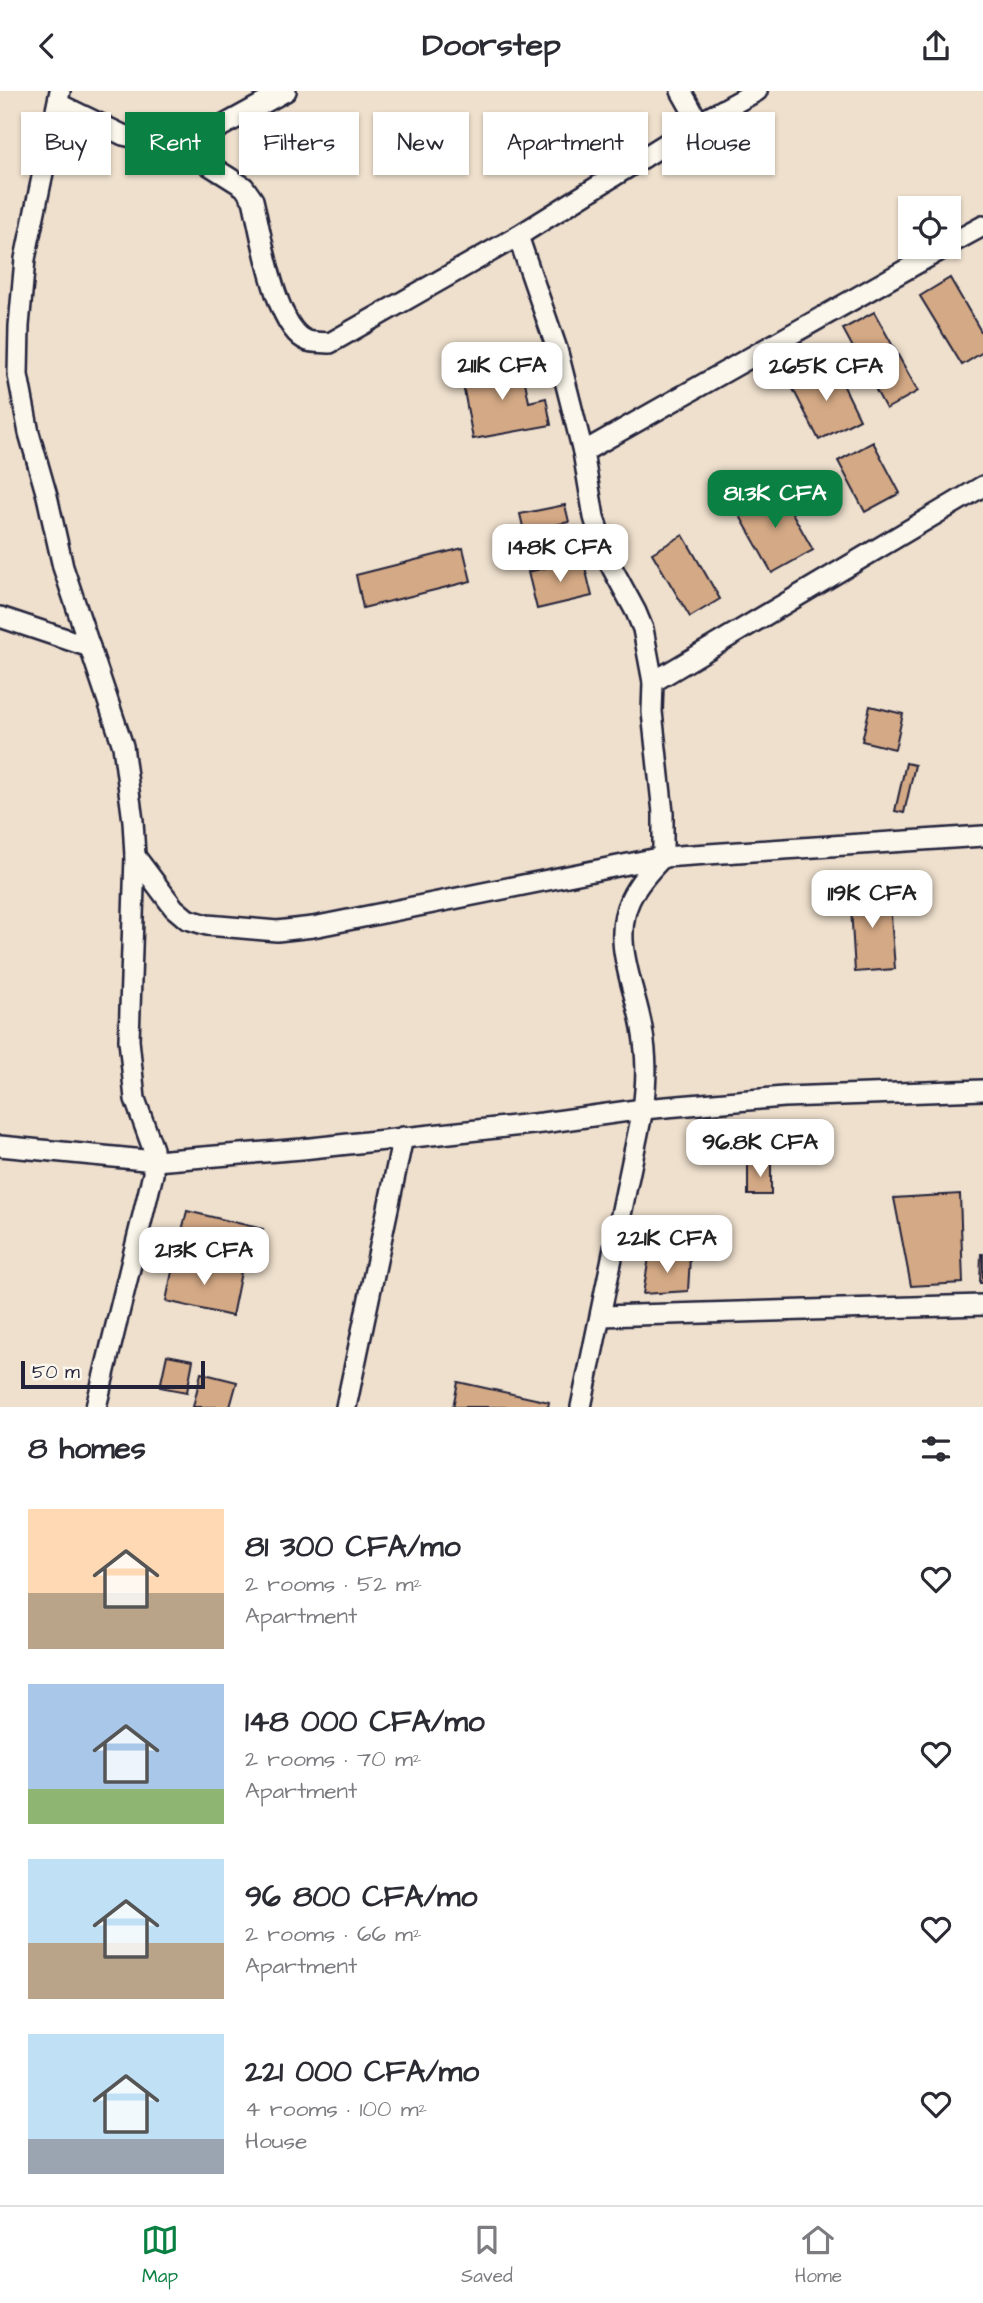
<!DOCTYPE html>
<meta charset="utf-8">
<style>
:root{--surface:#fff;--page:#f7f7f7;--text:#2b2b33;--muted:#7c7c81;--line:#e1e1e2;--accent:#0b8043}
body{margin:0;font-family:"Architects Daughter",sans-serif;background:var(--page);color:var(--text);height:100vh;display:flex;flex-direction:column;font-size:26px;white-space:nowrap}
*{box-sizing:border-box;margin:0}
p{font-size:23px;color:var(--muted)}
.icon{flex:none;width:38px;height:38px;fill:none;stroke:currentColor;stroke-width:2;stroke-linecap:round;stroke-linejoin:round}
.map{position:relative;height:1316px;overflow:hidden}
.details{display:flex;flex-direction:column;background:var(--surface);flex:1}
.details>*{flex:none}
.hud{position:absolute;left:21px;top:21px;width:942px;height:63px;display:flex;gap:14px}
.controls{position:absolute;left:898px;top:105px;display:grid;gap:14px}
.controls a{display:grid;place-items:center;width:63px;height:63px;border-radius:0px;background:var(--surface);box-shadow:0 2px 5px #0004;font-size:35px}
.scale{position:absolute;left:21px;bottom:18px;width:184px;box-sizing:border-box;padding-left:7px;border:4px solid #22223b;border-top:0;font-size:19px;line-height:24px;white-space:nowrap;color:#22223b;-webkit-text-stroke:5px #fbf7ec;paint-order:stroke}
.price{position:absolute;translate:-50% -60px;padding:0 16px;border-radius:14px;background:#fff;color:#222;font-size:23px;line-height:46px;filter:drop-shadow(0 2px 4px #0008)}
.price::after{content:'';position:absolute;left:50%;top:42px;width:21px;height:16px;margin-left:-10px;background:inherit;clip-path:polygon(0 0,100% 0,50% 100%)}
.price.active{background:var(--accent);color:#fff}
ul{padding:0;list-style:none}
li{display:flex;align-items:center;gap:21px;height:175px;padding:0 28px}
li span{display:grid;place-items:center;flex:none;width:196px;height:140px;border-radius:0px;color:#555}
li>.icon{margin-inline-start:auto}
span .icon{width:84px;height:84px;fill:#fffc;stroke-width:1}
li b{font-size:30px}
h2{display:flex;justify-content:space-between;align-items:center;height:84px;padding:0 28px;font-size:30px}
.tag{padding:0 24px;border-radius:0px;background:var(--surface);box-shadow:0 2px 5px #0004;font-size:24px;line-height:63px}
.tag.active{background:var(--accent);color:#fff}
header{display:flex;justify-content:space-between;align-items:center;height:91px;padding:0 28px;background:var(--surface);font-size:32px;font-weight:700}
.tabs{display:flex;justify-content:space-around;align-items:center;height:98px;border-top:2px solid var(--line);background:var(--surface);font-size:19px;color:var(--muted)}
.tabs a{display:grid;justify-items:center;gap:4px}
.tabs .active{color:var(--accent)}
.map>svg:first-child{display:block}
</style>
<header><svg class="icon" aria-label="back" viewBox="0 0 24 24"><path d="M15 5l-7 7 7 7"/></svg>Doorstep<svg class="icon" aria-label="share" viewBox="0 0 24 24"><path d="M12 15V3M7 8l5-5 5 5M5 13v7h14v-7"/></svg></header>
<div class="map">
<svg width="983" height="1316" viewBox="0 0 983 1316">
<rect width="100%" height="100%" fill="#efe0cd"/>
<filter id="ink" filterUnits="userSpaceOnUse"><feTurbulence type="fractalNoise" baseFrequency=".0143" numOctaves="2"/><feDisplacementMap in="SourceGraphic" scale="14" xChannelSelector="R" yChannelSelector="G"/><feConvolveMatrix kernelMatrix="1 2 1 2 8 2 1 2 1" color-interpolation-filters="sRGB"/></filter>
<g filter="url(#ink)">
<!-- building -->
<g fill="#d4a985" stroke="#22223b" stroke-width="2">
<path d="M950,187L983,244V261L962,274L920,205Z"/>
<path d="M874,221L918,300L886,318L843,238Z"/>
<path d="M521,271L529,311L546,307L551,334L473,348L461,283Z"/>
<path d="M834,275L860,328L819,349L792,296Z"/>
<path d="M873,351L900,402L865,421L838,370Z"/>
<path d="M777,395L813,459L772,482L736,418Z"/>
<path d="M565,414L569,431L524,440L520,423Z"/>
<path d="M683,444L720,508L690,526L652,462Z"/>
<path d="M463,457L471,490L363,517L356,484Z"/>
<path d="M583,468L592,505L537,518L528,481Z"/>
<path d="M870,615L903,623L895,658L862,650Z"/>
<path d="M906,672L915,674L904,722L895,720Z"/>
<path d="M889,797L895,878L855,881L850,800Z"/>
<rect x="748" y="1071" width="23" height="33"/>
<path d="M960,1103L963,1192L911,1195L894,1107Z"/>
<path d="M187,1120L263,1138L253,1177L177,1159Z"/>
<path d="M981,1163H983V1192H980Z"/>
<path d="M175,1166L241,1181L232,1225L166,1210Z"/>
<path d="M649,1166H690L688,1200L643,1203Z"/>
<path d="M167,1264L193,1269L187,1301L160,1296Z"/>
<path d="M201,1282L237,1291L230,1316H193Z"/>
<path d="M458,1291L549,1311L548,1316H453Z"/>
</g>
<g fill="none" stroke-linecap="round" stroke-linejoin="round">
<defs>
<g id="minor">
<path d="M60,0L25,168L19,235L18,284L29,342L47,405L63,476L123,655L133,730L135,765L129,949L135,1008L153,1058V1083L96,1316"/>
<path d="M681,0L699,32"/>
<path d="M59,13L123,44L182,57L244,96L253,109C261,141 275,239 308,250C314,252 323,251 330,252L518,145L699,32L757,0"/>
<path d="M182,57L286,0"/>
<path d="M518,145L557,258L583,361L594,426L601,449L610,473L636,521L643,538L653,591L652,621L663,722V766C650,779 638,792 630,809C611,850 635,896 642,937C647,966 647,988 643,1018L581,1316"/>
<path d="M948,154L983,135"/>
<path d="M583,361L946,156"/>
<path d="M0,526L90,556"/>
<path d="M653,591L983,395"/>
<path d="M135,765L174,817L187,828L207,834L277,840L313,836L663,766L983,745"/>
<path d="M0,1055L155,1070L302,1058L542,1032L643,1018L784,1006L983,999"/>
<path d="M601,1225L983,1214"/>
<path d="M346,1316L403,1046"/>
</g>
</defs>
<!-- minor casing -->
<use href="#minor" stroke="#22223b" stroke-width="24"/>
<!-- minor -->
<use href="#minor" stroke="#fbf7ec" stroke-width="19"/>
</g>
</g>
</svg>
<div class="controls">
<a><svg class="icon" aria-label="locate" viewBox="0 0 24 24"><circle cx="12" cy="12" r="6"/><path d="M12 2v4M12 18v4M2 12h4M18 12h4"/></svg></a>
</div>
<div class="scale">50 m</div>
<b class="price" style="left:502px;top:311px">211K CFA</b>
<b class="price" style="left:826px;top:312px">265K CFA</b>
<b class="price active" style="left:775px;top:439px">81.3K CFA</b>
<b class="price" style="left:560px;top:493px">148K CFA</b>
<b class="price" style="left:872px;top:839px">119K CFA</b>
<b class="price" style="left:760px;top:1088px">96.8K CFA</b>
<b class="price" style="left:667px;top:1184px">221K CFA</b>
<b class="price" style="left:204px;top:1196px">213K CFA</b>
<div class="hud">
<a class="tag">Buy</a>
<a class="tag active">Rent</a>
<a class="tag">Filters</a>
<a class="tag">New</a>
<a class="tag">Apartment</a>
<a class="tag">House</a>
</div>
</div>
<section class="details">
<h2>8 homes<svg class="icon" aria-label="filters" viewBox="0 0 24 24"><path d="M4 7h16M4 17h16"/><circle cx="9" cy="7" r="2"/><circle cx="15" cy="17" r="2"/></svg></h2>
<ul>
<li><span style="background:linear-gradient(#ffd9b3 60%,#b9a48a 0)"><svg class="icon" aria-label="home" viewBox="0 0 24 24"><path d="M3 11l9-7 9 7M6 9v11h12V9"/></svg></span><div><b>81 300 CFA/mo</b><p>2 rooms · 52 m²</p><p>Apartment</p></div><svg class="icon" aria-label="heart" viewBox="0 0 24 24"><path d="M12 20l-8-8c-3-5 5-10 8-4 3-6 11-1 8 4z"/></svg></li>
<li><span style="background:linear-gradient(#a9c7e8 75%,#8fb573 0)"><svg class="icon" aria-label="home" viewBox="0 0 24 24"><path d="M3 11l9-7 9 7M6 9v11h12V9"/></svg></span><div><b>148 000 CFA/mo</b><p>2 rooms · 70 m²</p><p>Apartment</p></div><svg class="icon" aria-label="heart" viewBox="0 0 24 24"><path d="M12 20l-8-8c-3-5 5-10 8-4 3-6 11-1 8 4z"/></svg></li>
<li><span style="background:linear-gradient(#bfe0f5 60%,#b9a48a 0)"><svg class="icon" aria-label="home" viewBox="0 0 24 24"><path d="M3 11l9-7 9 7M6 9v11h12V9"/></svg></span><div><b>96 800 CFA/mo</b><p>2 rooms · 66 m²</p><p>Apartment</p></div><svg class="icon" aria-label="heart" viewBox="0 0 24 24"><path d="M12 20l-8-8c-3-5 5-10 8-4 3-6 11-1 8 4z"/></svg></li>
<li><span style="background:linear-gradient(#bfe0f5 75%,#9aa5b1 0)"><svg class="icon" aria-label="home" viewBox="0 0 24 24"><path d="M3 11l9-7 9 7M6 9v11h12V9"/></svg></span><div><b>221 000 CFA/mo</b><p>4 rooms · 100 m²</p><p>House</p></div><svg class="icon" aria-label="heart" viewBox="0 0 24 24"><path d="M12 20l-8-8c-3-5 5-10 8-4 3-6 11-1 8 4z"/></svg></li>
</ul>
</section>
<nav class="tabs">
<a class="active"><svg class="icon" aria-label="map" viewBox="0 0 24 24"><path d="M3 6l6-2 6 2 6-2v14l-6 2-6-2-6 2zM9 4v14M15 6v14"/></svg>Map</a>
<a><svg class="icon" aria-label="saved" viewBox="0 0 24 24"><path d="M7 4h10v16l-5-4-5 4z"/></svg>Saved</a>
<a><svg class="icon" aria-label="home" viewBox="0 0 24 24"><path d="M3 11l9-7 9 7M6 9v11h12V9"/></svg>Home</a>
</nav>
